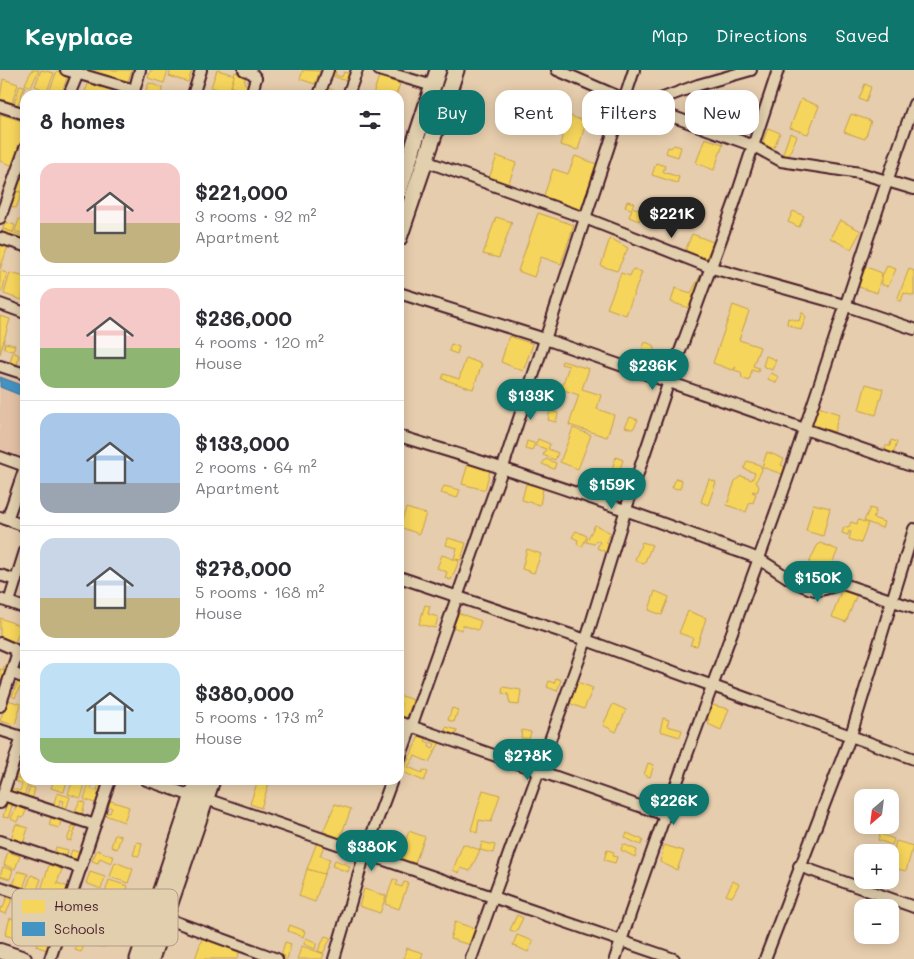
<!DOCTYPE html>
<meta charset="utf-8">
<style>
:root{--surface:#fff;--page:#f7f7f7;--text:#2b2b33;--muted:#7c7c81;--line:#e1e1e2;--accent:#0f766e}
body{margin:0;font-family:Mali,sans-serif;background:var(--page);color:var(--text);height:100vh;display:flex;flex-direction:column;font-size:19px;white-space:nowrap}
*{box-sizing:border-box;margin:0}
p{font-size:16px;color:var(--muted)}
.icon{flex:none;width:28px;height:28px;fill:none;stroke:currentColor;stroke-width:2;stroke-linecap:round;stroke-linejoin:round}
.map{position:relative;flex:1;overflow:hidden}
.side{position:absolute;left:20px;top:20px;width:384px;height:695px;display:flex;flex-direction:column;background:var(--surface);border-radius:15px;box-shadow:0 2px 12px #0003}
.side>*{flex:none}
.guide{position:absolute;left:419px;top:20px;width:420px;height:45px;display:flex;gap:10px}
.needle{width:32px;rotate:208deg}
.buttons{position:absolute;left:854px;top:719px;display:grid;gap:10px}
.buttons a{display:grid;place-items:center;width:45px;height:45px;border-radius:10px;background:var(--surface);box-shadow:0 2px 12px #0003;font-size:25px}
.price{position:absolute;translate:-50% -42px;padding:0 11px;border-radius:18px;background:var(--accent);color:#fff;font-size:16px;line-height:32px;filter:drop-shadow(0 1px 2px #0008)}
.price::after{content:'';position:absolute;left:50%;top:30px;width:15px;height:11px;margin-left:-8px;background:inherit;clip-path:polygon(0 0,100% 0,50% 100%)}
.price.selected{background:#222;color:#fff}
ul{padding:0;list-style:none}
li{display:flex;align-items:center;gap:15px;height:125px;padding:0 20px}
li+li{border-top:1px solid var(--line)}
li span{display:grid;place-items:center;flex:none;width:140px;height:100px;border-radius:15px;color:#555}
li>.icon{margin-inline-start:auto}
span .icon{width:60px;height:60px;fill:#fffc;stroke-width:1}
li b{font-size:21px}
h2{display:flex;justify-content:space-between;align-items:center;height:60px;padding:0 20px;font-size:21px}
.chip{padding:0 18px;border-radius:15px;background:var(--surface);box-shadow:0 2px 12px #0003;font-size:18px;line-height:45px}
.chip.selected{background:var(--accent);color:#fff}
header{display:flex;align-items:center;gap:30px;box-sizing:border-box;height:70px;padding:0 25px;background:var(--accent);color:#fff}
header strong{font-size:24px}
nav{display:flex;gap:28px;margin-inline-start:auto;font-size:18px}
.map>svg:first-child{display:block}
</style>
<header>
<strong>Keyplace</strong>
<nav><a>Map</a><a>Directions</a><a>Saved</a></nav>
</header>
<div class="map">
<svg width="914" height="889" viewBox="0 0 914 889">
<rect width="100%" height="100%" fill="#e6cdad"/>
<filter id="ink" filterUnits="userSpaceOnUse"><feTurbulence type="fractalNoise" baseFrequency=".02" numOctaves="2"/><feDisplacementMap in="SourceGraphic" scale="10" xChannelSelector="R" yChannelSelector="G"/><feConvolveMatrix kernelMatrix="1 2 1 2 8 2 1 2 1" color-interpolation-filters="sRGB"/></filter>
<g filter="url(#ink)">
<!-- built -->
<path fill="#e2c1a6" d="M0,305L25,313V388L21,392L0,385Z"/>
<!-- homes -->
<g fill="#f6d55c" stroke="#c29e4d">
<path d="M32,0H39L31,17L25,14Z"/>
<path d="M41,0L54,3L47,21L35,16Z"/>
<path d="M68,0H132L126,16Z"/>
<path d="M151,0H168L164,13L148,8Z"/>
<path d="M171,0H192L188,12L169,6Z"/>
<path d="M217,0L235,5L229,22L211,17Z"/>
<path d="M303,0L320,1L315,14L300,9Z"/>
<path d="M332,0L336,2L335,5L342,7L344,2L352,5L349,12L330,5Z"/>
<path d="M57,1L68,5L61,25L49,22Z"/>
<path d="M235,2L246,5L244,13L250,17L249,22L231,17Z"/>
<path d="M379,6L400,14L396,25H373Z"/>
<path d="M3,9L18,14L12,33L0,29Z"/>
<path d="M89,12L112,20L111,25L84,24Z"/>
<path d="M149,13L163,18L160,25H144Z"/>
<path d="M865,14L871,17L866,32L859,29Z"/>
<path d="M20,15L25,16L17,37L13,36Z"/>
<path d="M325,17L345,25H322Z"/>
<path d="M801,29L819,36L808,64L790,58Z"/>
<path d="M0,44L25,52V62L14,96L0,91Z"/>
<path d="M851,44L871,51L865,69L844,62Z"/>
<path d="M568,45L586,52L578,80L560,75Z"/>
<path d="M768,58L780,63L772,82L761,77Z"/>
<path d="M790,63L797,66L787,89L782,86Z"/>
<path d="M705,68L723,74L714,100L696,93Z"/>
<path d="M674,75L681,77L678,87L666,83L668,77L671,78Z"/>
<path d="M497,86L516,93L507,118L488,111Z"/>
<path d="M575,86L597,94L579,144L542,131L553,99L568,104Z"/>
<path d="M656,93L665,96L663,102L679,107L677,113L652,105Z"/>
<path d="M24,99L25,100V123L17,121Z"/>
<path d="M17,121L22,123L16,138L11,136Z"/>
<path d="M627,131L634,133L632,137L643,141L639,151L629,147L632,139L625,137Z"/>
<path d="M793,141L804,146L799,157L788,152Z"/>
<path d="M538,143L574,155L561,194L541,187L534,207L518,201Z"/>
<path d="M496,147L512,152L499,188L483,184Z"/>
<path d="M19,149L25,151L24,164L15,161Z"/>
<path d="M840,150L861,161L851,179L830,168Z"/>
<path d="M5,152L15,155L13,162L3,159Z"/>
<path d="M3,159L23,166L22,171L1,164Z"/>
<path d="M692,164L713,172L705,192L684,184Z"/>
<path d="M610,168L628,178L617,201L601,196Z"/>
<path d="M0,173L8,176L0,199Z"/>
<path d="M864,196L882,203L877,223L856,216Z"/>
<path d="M887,196L896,199L888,216L882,215V206Z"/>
<path d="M633,199L642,202L626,245L607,238L621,203L630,206Z"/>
<path d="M909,199L914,201V226L904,223L901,231L897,230Z"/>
<path d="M0,201L7,203L2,222H0Z"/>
<path d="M10,203L25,207L22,230L4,224Z"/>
<path d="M699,208L703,210L696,223H694L689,238L671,232L675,218L691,223Z"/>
<path d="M733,235L749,241L739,270L760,277L753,296L759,298L758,302L752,300L749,311L742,308L741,302L734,300L736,297L732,300L713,293Z"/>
<path d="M802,242L806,247L801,260L787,254L788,248L799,251Z"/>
<path d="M0,246L10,249L0,284Z"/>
<path d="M509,266L533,274L523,301L501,292Z"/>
<path d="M645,272L655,276L651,287L641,284Z"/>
<path d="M5,273L15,275L13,281L4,279Z"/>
<path d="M451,274L459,277L457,284L449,281Z"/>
<path d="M13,282L19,285L17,295L10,293Z"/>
<path d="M766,286L776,290L772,300L763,296Z"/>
<path d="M466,288L482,294L473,319L442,309L444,304L459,309Z"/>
<path d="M562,291L589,299L582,319L601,325L597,339L614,345L607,367L569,355L579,325L561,319L569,296L561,294Z"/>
<path d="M771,303L779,307L776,313L768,309Z"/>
<path d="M866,314L883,319L876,345L859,340Z"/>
<path d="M818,337L839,344L834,362L812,355Z"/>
<path d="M550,341L558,343L556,352L548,350Z"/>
<path d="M630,347L638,350L633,359L625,357Z"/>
<path d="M573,358L591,365L578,399L560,392Z"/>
<path d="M538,369L550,374L548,379L558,383L555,390L543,385L546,379L534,375L532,381L525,379L527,371L536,374Z"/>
<path d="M891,370L897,372L893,385L886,383L885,376H890Z"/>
<path d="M767,382L784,389L781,395L785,397L782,404L762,397Z"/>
<path d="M616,387L623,390L618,404L613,402L610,410L602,407L605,400L611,402Z"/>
<path d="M546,389L556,393L554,399L542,394Z"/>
<path d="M747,391L760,395L762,400L756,411L759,417L757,422L753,421L752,422L756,424L753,433L750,432L746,442L727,435L735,411L741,406L752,410L755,403L744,399Z"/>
<path d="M468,394L490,400L485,420L462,414Z"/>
<path d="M676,408L682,410L680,419L672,418Z"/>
<path d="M709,409L716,412L708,435L701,432Z"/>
<path d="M526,414L543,418L540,435L522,430Z"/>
<path d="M444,416L460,420L457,428L441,423Z"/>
<path d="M813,434L830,438L823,466L806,461Z"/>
<path d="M406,438L426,444L419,464L400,457Z"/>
<path d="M870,438L876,440L873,448L884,452L882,458L864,451Z"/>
<path d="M858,450L868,453L861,473L849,469L851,462L849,461L848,465L842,463L844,457H849L851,452L857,454Z"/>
<path d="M595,455L611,463L606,472L610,473L606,482L597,478L600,472L596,470L594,474L586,472Z"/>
<path d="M576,461L587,466L582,477L577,474L578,470L572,467Z"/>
<path d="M448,468L466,473L461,490L454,489L457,478L446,475Z"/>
<path d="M642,472L652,475L644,494L635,490Z"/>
<path d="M820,473L838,480L822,515L810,513L812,507L804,504L817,476Z"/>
<path d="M527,479L541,484L534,503L522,499Z"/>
<path d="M442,485L459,491L451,510L445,508L447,502L437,498Z"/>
<path d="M842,518L857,524L846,552L832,547Z"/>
<path d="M655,521L669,527L662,545L649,540Z"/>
<path d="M425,535L430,536L428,544L438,547L435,558L419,554Z"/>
<path d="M688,541L706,548L697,576L690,575L693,568L679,563Z"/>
<path d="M458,543L481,551L478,560L462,555L461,560L453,557Z"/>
<path d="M0,548L21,556L15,573L0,567Z"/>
<path d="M5,594L10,596L4,611L0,610V599L3,600Z"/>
<path d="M556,608L561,610L557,621L547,617L549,611L554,613Z"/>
<path d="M572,610L593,618L584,639L564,631Z"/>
<path d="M18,611L24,614L23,618H19L15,628L12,626Z"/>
<path d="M503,617L521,620L519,635L510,634L508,624L502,623Z"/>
<path d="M399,625L413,630L406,650L399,647L401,633L399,632Z"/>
<path d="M7,630L21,634L15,655L0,651Z"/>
<path d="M613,634L626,640L616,662L603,655Z"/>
<path d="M712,635L729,639L721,660L708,654L709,650L707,647Z"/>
<path d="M452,638L458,640L454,652L448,650Z"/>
<path d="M663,648L669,650L667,656L682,660L680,667L660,661Z"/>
<path d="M446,657L457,660L455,667L444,664Z"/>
<path d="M522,660L531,662L529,669L521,668Z"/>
<path d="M420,664L427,667L425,671L430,673L429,677L433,679L435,674L431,672L433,669L440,672L429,692L415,686L408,697L422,703L423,700L428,702L424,711L403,702Z"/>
<path d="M23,686L25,687V709L16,706Z"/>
<path d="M648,693L654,695L650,707L644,705Z"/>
<path d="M16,708L29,713L23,728L9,723L11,718L20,721L22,714L15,711Z"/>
<path d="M54,710H67L64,722L51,718Z"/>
<path d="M73,710H86L81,728L68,724Z"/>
<path d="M90,710H94L91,719L97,721L99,712L107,714L100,735L84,729Z"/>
<path d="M258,710H270L261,738L250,734Z"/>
<path d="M30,717L35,718L32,730L26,728Z"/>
<path d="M483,720L500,725L491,752L479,750L477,763L471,760Z"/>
<path d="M57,723L70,727L66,740L61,739L64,731L60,730L58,738L53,737Z"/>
<path d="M108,730L129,737L124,752L105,745L106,742L110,743L112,738L107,736Z"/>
<path d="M80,731L85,732L82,745L74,743Z"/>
<path d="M7,732L13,733L8,748L3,747Z"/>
<path d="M17,734L27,738L23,748L19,747L17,752L11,749Z"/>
<path d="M335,734L351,739L340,768L323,762Z"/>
<path d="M51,748L61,751L59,758L49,755Z"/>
<path d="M16,754L28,758L23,774L11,769Z"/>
<path d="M73,755L76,757L71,771L67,770Z"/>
<path d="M409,761L425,767L414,795L399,789Z"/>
<path d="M385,762L404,769L396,789L390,787L392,782L386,779L384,784L377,781Z"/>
<path d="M627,763L643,770L641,775L625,768Z"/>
<path d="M115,764L121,766L117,779L111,777Z"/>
<path d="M880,764L894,769L892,775L878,770Z"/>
<path d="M896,771L913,776L906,801L890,797Z"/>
<path d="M137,772L142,773L139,786L133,785Z"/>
<path d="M317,772L324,775L320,786L330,789L324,805L307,799Z"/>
<path d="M482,772L495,775L493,783L480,780Z"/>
<path d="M463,774L480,780L470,801L461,798L459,803L453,800Z"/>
<path d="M623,774L637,780L635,787L621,780Z"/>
<path d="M664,775L684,781L677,800L660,792Z"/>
<path d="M56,777L68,780L66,787L54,784Z"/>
<path d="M72,780L81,783L78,791L69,788Z"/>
<path d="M97,780L114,787L111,793L100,788L98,793L92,791Z"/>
<path d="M607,780L614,782L613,786L617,787L615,793L604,790Z"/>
<path d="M8,782L20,786L15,799L4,795Z"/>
<path d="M335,790L350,796L348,802L332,796Z"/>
<path d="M115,792L133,799L128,813L110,807Z"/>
<path d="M49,795L62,799L57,813L71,818L66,835L39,826Z"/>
<path d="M3,797L13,800L10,809L0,806Z"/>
<path d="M307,799L324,804L315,832L299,826Z"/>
<path d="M18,801L28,804L23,819L13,816Z"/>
<path d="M90,802L105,807L101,819L86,813Z"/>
<path d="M31,805L41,809L36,823L26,820Z"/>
<path d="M393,809L398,811L396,815L402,817L404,812L408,813L399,839L385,834Z"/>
<path d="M109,810L128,816L124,829L105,823Z"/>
<path d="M733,811L739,814L732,827L726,825Z"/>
<path d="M364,819L386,826L380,843L359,836Z"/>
<path d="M7,827L12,829L6,844L0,842V837L3,838Z"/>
<path d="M517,845L523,848L516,862L510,860Z"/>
<path d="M10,848L23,852L18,869L5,865Z"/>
<path d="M455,852L476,859L471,875L450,869Z"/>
<path d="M290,855L305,861L303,867L288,861Z"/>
<path d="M40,864L46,866L44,872L49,874L47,880L36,876Z"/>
<path d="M517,865L533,871L528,882L513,875Z"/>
<path d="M89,866L106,872L104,877L86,874Z"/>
<path d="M203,866L240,881L237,889H195Z"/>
<path d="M325,866L331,868L323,883L318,881Z"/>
<path d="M80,868L86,871L81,882L75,880Z"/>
<path d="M306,868L317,873L315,879L304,874Z"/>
<path d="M285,872L291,874L287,889H280Z"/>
<path d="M302,876L324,884L322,889H297Z"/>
<path d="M407,878L423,883L421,889H404Z"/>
</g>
<!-- schools -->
<path fill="#4393c3" stroke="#457095" d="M0,307L24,316L20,325L0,317Z"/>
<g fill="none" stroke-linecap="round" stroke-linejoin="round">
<defs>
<g id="minor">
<path d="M66,0L134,20"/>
<path d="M244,0L252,3L256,8L251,25"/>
<path d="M379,0L433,16"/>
<path d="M557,0L624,29L754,76L781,91L860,103L914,119"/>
<path d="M69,25L78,3"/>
<path d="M133,25L140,0"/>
<path d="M193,25L201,0"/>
<path d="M319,25L328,0"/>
<path d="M348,25L357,0"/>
<path d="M644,35L698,15L751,0"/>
<path d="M0,36L25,44"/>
<path d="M425,91L585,148L712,198L844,235L914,259"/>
<path d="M0,148L25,78"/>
<path d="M0,168L25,176"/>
<path d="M399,223L545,269L914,397"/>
<path d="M0,234L25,243"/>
<path d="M0,296L25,304"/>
<path d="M399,366C509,399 618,436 726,477C736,481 748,484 758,489C776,498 791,513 811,519C822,523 832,515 843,514L914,538"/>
<path d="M0,387L25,396"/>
<path d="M0,447L25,456"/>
<path d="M7,450L25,397"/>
<path d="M0,505L16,510"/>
<path d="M399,507L586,570L914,689"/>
<path d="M0,529L25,538"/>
<path d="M9,532L25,481"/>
<path d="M0,573L14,579L17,585L0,636"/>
<path d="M12,603L25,608"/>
<path d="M399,652L665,745"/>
<path d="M0,660L25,668"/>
<path d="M399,691L503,397L634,0"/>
<path d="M146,710L192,726"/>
<path d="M3,725L95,755"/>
<path d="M206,729L674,889"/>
<path d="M0,733L22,667"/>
<path d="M0,771L81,798"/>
<path d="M799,796L914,837"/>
<path d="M0,817L67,839"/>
<path d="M165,848L277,889"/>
<path d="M50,889L110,710"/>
<path d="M334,889L365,783L392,710"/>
<path d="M471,889L586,570L626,439L668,314L734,134L778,0"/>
<path d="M615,889C668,729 730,572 786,413C830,287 869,159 914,34"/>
<path d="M765,889L851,665L914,459"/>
</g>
<path id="major" d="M0,881L24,889"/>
<g id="highway">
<path d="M399,121L438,0"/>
<path d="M399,168L456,0"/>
<path d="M138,889L198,710"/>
<path d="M151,889L212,710"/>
</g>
</defs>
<!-- minor casing -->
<use href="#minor" stroke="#4a1f2b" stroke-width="14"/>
<!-- major casing -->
<use href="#major" stroke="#4a1f2b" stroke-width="18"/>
<!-- highway casing -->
<use href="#highway" stroke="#4a1f2b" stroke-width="19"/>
<!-- minor -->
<use href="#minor" stroke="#e1cfad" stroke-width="10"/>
<!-- major -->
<use href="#major" stroke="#e1cfad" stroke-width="14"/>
<!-- highway -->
<use href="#highway" stroke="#e1cfad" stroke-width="15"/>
</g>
</g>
<!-- legend -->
<rect x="12" y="819" width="166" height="57" rx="8" fill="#e1cfad" stroke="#b49a86" stroke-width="1"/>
<rect x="22" y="830" width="23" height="13" fill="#f6d55c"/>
<rect x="22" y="852" width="23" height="14" fill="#4393c3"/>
<g font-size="14" fill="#4a1f2b">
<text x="54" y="841">Homes</text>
<text x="54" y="864">Schools</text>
</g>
</svg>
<div class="buttons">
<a><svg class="needle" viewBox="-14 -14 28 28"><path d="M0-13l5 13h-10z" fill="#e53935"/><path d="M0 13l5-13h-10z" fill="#7c7c81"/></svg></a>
<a>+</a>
<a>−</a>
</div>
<b class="price selected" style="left:672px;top:169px">$221K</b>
<b class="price" style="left:653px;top:321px">$236K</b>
<b class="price" style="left:531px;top:351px">$133K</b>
<b class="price" style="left:612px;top:440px">$159K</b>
<b class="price" style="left:818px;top:533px">$150K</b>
<b class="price" style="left:528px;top:711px">$278K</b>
<b class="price" style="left:674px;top:756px">$226K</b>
<b class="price" style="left:372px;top:802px">$380K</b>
<div class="guide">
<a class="chip selected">Buy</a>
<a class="chip">Rent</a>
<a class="chip">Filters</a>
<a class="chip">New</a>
</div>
<section class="side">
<h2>8 homes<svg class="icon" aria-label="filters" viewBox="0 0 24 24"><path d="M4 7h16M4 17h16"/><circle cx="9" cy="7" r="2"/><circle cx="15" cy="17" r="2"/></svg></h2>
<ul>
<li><span style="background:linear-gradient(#f6c9c9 60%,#c2b280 0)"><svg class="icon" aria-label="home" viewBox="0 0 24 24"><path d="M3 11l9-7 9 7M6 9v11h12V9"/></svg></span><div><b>$221,000</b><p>3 rooms · 92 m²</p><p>Apartment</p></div></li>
<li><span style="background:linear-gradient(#f6c9c9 60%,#8fb573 0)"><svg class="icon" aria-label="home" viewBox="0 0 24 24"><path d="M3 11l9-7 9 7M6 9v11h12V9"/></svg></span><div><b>$236,000</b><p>4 rooms · 120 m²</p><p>House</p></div></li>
<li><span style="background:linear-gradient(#a9c7e8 70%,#9aa5b1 0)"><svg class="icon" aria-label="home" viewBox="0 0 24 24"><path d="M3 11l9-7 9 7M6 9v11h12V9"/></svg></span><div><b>$133,000</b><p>2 rooms · 64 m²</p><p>Apartment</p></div></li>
<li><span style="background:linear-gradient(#c9d6e8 60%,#c2b280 0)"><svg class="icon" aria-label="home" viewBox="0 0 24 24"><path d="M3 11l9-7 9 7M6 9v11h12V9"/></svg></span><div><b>$278,000</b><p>5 rooms · 168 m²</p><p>House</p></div></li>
<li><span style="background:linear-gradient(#bfe0f5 75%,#8fb573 0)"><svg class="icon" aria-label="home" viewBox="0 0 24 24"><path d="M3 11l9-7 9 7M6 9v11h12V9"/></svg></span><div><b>$380,000</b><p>5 rooms · 173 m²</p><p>House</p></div></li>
</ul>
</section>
</div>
